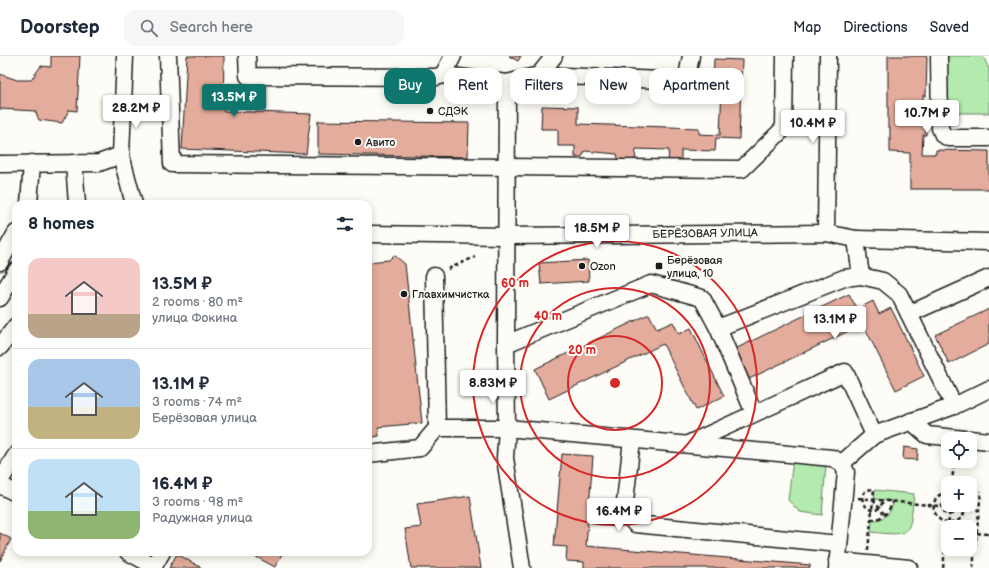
<!DOCTYPE html>
<meta charset="utf-8">
<style>
:root{--surface:#fff;--page:#f6f6f7;--text:#1f2937;--muted:#747a83;--line:#e0e1e3;--accent:#0f766e}
body{margin:0;font-family:"Balsamiq Sans",sans-serif;background:var(--page);color:var(--text);height:100vh;display:flex;flex-direction:column;font-size:15px;white-space:nowrap}
*{box-sizing:border-box;margin:0}
p{font-size:13px;color:var(--muted)}
.icon{flex:none;width:22px;height:22px;fill:none;stroke:currentColor;stroke-width:2;stroke-linecap:round;stroke-linejoin:round}
.map{position:relative;flex:1;overflow:hidden}
.side{position:absolute;left:12px;top:144px;width:360px;height:356px;display:flex;flex-direction:column;background:var(--surface);border-radius:12px;box-shadow:0 2px 10px #0003}
.side>*{flex:none}
.banner{position:absolute;left:384px;top:12px;width:380px;height:36px;display:flex;gap:8px}
.fabs{position:absolute;left:941px;top:376px;display:grid;gap:8px}
.fabs a{display:grid;place-items:center;width:36px;height:36px;border-radius:8px;background:var(--surface);box-shadow:0 2px 10px #0003;font-size:20px}
.price{position:absolute;translate:-50% -34px;padding:0 9px;border-radius:4px;background:#fff;color:#222;font-size:13px;line-height:26px;filter:drop-shadow(0 1px 2px #0008)}
.price::after{content:'';position:absolute;left:50%;top:24px;width:12px;height:9px;margin-left:-6px;background:inherit;clip-path:polygon(0 0,100% 0,50% 100%)}
.price.current{background:var(--accent);color:#fff}
ul{padding:0;list-style:none}
li{display:flex;align-items:center;gap:12px;height:100px;padding:0 16px}
li+li{border-top:1px solid var(--line)}
li span{display:grid;place-items:center;flex:none;width:112px;height:80px;border-radius:12px;color:#555}
li>.icon{margin-inline-start:auto}
span .icon{width:48px;height:48px;fill:#fffc;stroke-width:1}
li b{font-size:17px}
h2{display:flex;justify-content:space-between;align-items:center;height:48px;padding:0 16px;font-size:17px}
.tag{padding:0 14px;border-radius:12px;background:var(--surface);box-shadow:0 2px 10px #0003;font-size:14px;line-height:36px}
.tag.current{background:var(--accent);color:#fff}
header{display:flex;align-items:center;gap:24px;box-sizing:border-box;height:56px;padding:0 20px;background:var(--surface);border-bottom:1px solid var(--line)}
header strong{font-size:19px}
nav{display:flex;gap:22px;margin-inline-start:auto;font-size:14px}
.search{width:280px;height:36px;background:var(--page);display:flex;align-items:center;gap:10px;box-sizing:border-box;padding:0 14px;border-radius:12px;color:var(--muted);font-size:15px}
.map>svg:first-child{display:block}
</style>
<header>
<strong>Doorstep</strong>
<div class="search"><svg class="icon" aria-label="search" viewBox="0 0 24 24"><circle cx="10" cy="10" r="6"/><path d="M15 15l6 6"/></svg>Search here</div>
<nav><a>Map</a><a>Directions</a><a>Saved</a></nav>
</header>
<div class="map">
<svg width="989" height="512" viewBox="0 0 989 512">
<rect width="100%" height="100%" fill="#fdfcf7"/>
<filter id="ink" filterUnits="userSpaceOnUse"><feTurbulence type="fractalNoise" baseFrequency=".025" numOctaves="2"/><feDisplacementMap in="SourceGraphic" scale="8" xChannelSelector="R" yChannelSelector="G"/><feConvolveMatrix kernelMatrix="1 2 1 2 8 2 1 2 1" color-interpolation-filters="sRGB"/></filter>
<g filter="url(#ink)">
<!-- green -->
<g fill="#b3eaad" stroke="#688364">
<path d="M947,0H983L989,13V57H947Z"/>
<path d="M793,404L826,408L822,459L800,456L788,444Z"/>
<path d="M875,434L914,438C909,478 914,481 871,476L872,464C883,465 893,456 893,445L874,443Z"/>
</g>
<!-- building -->
<g fill="#e4ac9c" stroke="#1c1c1c">
<path d="M51,0H80L77,55L69,54L62,67L39,64L35,55L0,53V18L17,24H31L41,10L51,11Z"/>
<path d="M187,0H224L223,55L311,58L306,98L182,93Z"/>
<path d="M509,0H521L518,5Z"/>
<path d="M888,0H927L926,40L923,39V54H926V79H923L922,98H936V94L989,95V133H910V97L890,96V71H888Z"/>
<path d="M714,3L742,4L739,83L716,82L715,95L681,94V106H668L669,94L636,93L635,107L619,106L617,98L585,95L582,101H575V90H558V73H541L542,50L578,51V68L699,72V78L720,79L722,30H713Z"/>
<path d="M318,65L469,67L468,101L318,98Z"/>
<path d="M394,199L405,208L422,367L378,371L379,380L368,382V206L389,204Z"/>
<path d="M588,204L589,225L541,228L539,207Z"/>
<path d="M849,238L857,253L873,245L879,258L891,252L924,320L896,334L863,268L749,323L735,293Z"/>
<path d="M989,253V288L949,308L935,279Z"/>
<path d="M649,258L657,273L673,266L679,278L691,272L724,340L696,354L663,288L549,343L535,313Z"/>
<path d="M904,391L918,393L917,404L903,403Z"/>
<path d="M562,398L593,400L586,490L810,509V512H584V506L566,505L567,491L554,490Z"/>
<path d="M470,440L481,512H411L405,473L421,471L417,448Z"/>
<path d="M0,477L11,483L0,505Z"/>
<path d="M247,496H283L275,511Z"/>
<path d="M177,498L202,512H169Z"/>
</g>
<g fill="none" stroke-linecap="round" stroke-linejoin="round">
<defs>
<g id="minor">
<path d="M125,0L121,99L134,148"/>
<path d="M168,0L172,108L742,113L784,72L785,0"/>
<path d="M247,0L248,20L436,21L443,19"/>
<path d="M453,0L443,19L507,27L506,288L507,372L505,402L522,512"/>
<path d="M939,0L940,72L943,79L949,82H989"/>
<path d="M539,19L686,25L691,0"/>
<path d="M507,27L539,19L554,0"/>
<path d="M74,107L77,148"/>
<path d="M0,108L99,107L121,99"/>
<path d="M29,148L32,107"/>
<path d="M826,177L828,0"/>
<path d="M368,178L507,180L826,177L856,183L861,220"/>
<path d="M856,183L989,186"/>
<path d="M0,206L16,177"/>
<path d="M434,220L437,372"/>
<path d="M0,242L16,215"/>
<path d="M718,272L844,222L861,220L883,225L899,238L909,258"/>
<path d="M506,288L651,228L702,242L718,272L754,357"/>
<path d="M0,291L16,270"/>
<path d="M954,350L909,258L989,222"/>
<path d="M911,365L927,379L965,383"/>
<path d="M970,383L989,385"/>
<path d="M632,384L624,454L635,468L839,488"/>
<path d="M688,388L845,316L874,379L954,350L989,333"/>
<path d="M368,398L420,392L437,372H507L832,402L842,407L846,416L837,512"/>
<path d="M842,407L874,379"/>
<path d="M0,425L16,399"/>
<path d="M0,429L16,437"/>
<path d="M128,496L154,510L162,496"/>
<path d="M837,505L909,512"/>
</g>
</defs>
<!-- minor casing -->
<use href="#minor" stroke="#1c1c1c" stroke-width="19"/>
<!-- path -->
<g stroke="#1c1c1c" stroke-width="2.5" stroke-dasharray="4 3" stroke-linecap="butt">
<path d="M448,213L475,201"/>
<path d="M952,427L954,405"/>
<path d="M948,436C920,440 938,480 960,463C964,459 966,454 965,449"/>
<path d="M858,442L979,454"/>
<path d="M873,444L885,459"/>
<path d="M948,444L943,447L942,450L945,457L952,458L955,455L956,449"/>
<path d="M871,463C883,464 889,456 893,445"/>
<path d="M948,474L950,449"/>
<path d="M970,477L989,478"/>
<path d="M868,494C870,474 872,454 874,433C847,434 874,471 883,445"/>
<path d="M943,512L947,474"/>
<path d="M973,512L981,435"/>
</g>
<!-- minor -->
<use href="#minor" stroke="#fdfcf7" stroke-width="16"/>
</g>
</g>
<!-- distance rings -->
<g fill="none" stroke="#d62828" stroke-width="2">
<circle cx="615" cy="327" r="47"/>
<circle cx="615" cy="327" r="95"/>
<circle cx="615" cy="327" r="142"/>
</g>
<!-- markers -->
<g fill="#1c1c1c" stroke="#fdfcf7" stroke-width="1.5">
<circle cx="430" cy="55" r="4"/>
<circle cx="358" cy="86" r="4"/>
<circle cx="582" cy="210" r="4"/>
<rect x="655" y="206" width="8" height="8" rx="2"/>
<circle cx="404" cy="238" r="4"/>
</g>
<g text-anchor="middle" stroke-width="4" stroke-linejoin="round" paint-order="stroke">
<!-- poi labels -->
<g font-size="11" fill="#1c1c1c" stroke="#fdfcf7" text-anchor="start">
<text x="438" y="59">СДЭК</text>
<text x="366" y="90">Авито</text>
<text x="667" y="208">Берёзовая<tspan x="667" dy="13">улица, 10</tspan></text>
<text x="590" y="214">Ozon</text>
<text x="412" y="242">Главхимчистка</text>
</g>
<!-- street labels -->
<g font-size="11" fill="#1c1c1c" stroke="#fdfcf7">
<text transform="translate(705 177) rotate(-1)" y="4">БЕРЁЗОВАЯ УЛИЦА</text>
</g>
</g>
<circle cx="615" cy="327" r="6" fill="#d62828" stroke="#fdfcf7" stroke-width="2"/>
<g font-size="12" text-anchor="middle" font-weight="bold" fill="#d62828" stroke="#fdfcf7" stroke-width="4" stroke-linejoin="round" paint-order="stroke">
<text x="515" y="231">60 m</text>
<text x="548" y="264">40 m</text>
<text x="582" y="298">20 m</text>
</g>
</svg>
<div class="fabs">
<a><svg class="icon" aria-label="locate" viewBox="0 0 24 24"><circle cx="12" cy="12" r="6"/><path d="M12 2v4M12 18v4M2 12h4M18 12h4"/></svg></a>
<a>+</a>
<a>−</a>
</div>
<b class="price current" style="left:234px;top:62px">13.5M ₽</b>
<b class="price" style="left:136px;top:73px">28.2M ₽</b>
<b class="price" style="left:927px;top:78px">10.7M ₽</b>
<b class="price" style="left:813px;top:88px">10.4M ₽</b>
<b class="price" style="left:597px;top:193px">18.5M ₽</b>
<b class="price" style="left:835px;top:284px">13.1M ₽</b>
<b class="price" style="left:493px;top:348px">8.83M ₽</b>
<b class="price" style="left:619px;top:476px">16.4M ₽</b>
<div class="banner">
<a class="tag current">Buy</a>
<a class="tag">Rent</a>
<a class="tag">Filters</a>
<a class="tag">New</a>
<a class="tag">Apartment</a>
</div>
<section class="side">
<h2>8 homes<svg class="icon" aria-label="filters" viewBox="0 0 24 24"><path d="M4 7h16M4 17h16"/><circle cx="9" cy="7" r="2"/><circle cx="15" cy="17" r="2"/></svg></h2>
<ul>
<li><span style="background:linear-gradient(#f6c9c9 70%,#b9a48a 0)"><svg class="icon" aria-label="home" viewBox="0 0 24 24"><path d="M3 11l9-7 9 7M6 9v11h12V9"/></svg></span><div><b>13.5M ₽</b><p>2 rooms · 80 m²</p><p>улица Фокина</p></div></li>
<li><span style="background:linear-gradient(#a9c7e8 60%,#c2b280 0)"><svg class="icon" aria-label="home" viewBox="0 0 24 24"><path d="M3 11l9-7 9 7M6 9v11h12V9"/></svg></span><div><b>13.1M ₽</b><p>3 rooms · 74 m²</p><p>Берёзовая улица</p></div></li>
<li><span style="background:linear-gradient(#bfe0f5 65%,#8fb573 0)"><svg class="icon" aria-label="home" viewBox="0 0 24 24"><path d="M3 11l9-7 9 7M6 9v11h12V9"/></svg></span><div><b>16.4M ₽</b><p>3 rooms · 98 m²</p><p>Радужная улица</p></div></li>
</ul>
</section>
</div>
